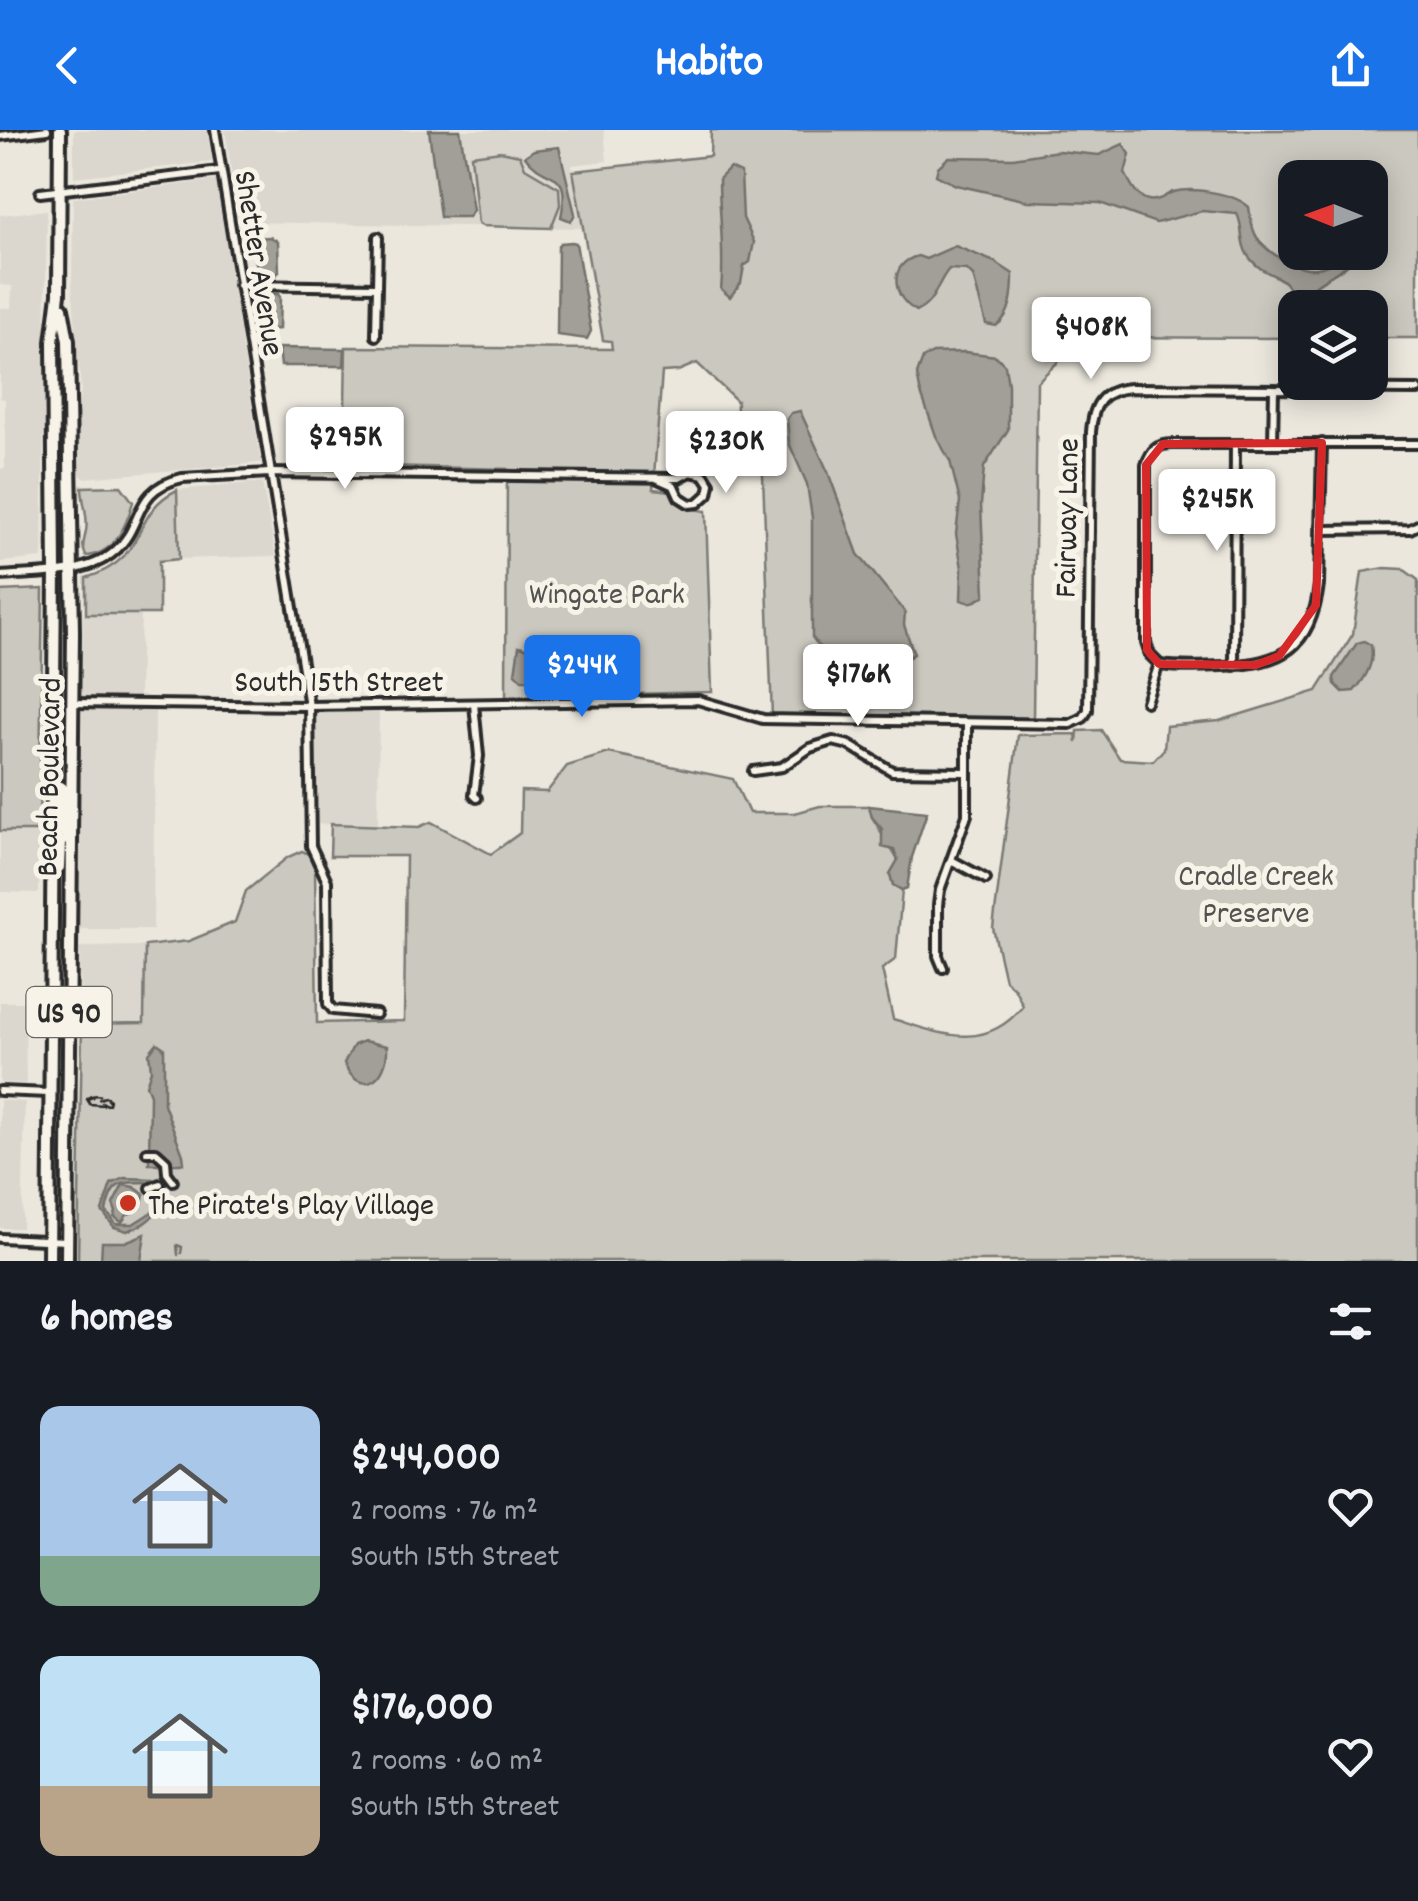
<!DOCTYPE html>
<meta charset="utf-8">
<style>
:root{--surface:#171b24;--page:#242831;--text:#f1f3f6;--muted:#9ea1a6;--accent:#1a73e8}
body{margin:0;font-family:Dekko,sans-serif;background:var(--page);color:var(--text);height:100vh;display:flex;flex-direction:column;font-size:38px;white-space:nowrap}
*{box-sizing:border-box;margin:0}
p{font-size:32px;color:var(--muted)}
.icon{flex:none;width:55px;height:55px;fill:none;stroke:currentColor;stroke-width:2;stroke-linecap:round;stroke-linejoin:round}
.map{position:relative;height:1131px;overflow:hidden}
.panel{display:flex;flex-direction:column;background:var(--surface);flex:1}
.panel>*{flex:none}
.needle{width:65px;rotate:271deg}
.buttons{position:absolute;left:1278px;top:30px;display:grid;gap:20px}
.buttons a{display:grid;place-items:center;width:110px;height:110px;border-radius:20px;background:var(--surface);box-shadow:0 5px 25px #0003;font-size:50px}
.price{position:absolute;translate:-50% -85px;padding:0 22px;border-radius:10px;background:#fff;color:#222;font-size:32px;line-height:65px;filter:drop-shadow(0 2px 5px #0008)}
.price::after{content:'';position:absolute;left:50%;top:60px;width:30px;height:22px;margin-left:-15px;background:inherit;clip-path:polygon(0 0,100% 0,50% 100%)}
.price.on{background:var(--accent);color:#fff}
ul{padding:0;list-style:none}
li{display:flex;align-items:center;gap:30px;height:250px;padding:0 40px}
li span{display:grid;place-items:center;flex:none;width:280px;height:200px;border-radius:20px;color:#555}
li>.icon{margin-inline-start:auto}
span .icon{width:120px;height:120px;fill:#fffc;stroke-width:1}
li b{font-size:42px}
h2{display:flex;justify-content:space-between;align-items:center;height:120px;padding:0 40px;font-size:42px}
header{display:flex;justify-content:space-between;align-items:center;height:130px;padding:0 40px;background:var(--accent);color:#fff;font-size:45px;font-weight:700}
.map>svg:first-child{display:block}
</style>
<header><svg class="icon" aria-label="back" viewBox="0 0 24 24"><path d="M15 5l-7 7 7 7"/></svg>Habito<svg class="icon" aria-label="share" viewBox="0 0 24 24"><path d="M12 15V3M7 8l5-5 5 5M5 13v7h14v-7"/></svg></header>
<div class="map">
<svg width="1418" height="1131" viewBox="0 0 1418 1131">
<rect width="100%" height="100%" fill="#ebe7dd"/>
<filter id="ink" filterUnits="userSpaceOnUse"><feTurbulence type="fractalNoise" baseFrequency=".01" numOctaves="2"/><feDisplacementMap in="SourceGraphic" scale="20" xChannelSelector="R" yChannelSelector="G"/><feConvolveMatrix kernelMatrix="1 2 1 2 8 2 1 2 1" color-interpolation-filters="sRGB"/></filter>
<g filter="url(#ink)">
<!-- built -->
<g fill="#dbd7ce">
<path d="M74,0H207L212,32L74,47Z"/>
<path d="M225,0H604L607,31L572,35L583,98L239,92Z"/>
<path d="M216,50L261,333L84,348L78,342L77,277L81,261L72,154L73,68Z"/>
<path d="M47,80L42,428L0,432V339L5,338V269L0,268V178H11L12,156L0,155V85Z"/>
<path d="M262,352L276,426L179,429L177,360Z"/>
<path d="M141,484L139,568H82L83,485Z"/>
<path d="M82,580H155L153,799H79Z"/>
<path d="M315,580H379L378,696L316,694Z"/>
<path d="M0,701H39V763L0,762Z"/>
<path d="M145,816L144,893L82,894L79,817Z"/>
<path d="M0,872H25L26,954L0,953Z"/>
<path d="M0,970L25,972L22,1098H0Z"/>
</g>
<!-- green -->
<g fill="#cbc8bf" stroke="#7b7a75" stroke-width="2.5" fill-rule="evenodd">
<path d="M711,0H1418V208H1370V178H1295V208L1084,207L1037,252L1033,589L772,587L762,318L736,317L737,271L697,233L678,241L662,242L653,359L671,361C680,377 687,379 706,381L712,562L506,567L507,339L344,335L346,217L612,219L611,211L603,210L573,41L710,26ZM1295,48H1370V122H1295Z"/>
<path d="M501,21L520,25L525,38L559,58L560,75L551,98L482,96L478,93L471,25Z"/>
<path d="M121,356L133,372C126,396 115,424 86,426C81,415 84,413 86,401C89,386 82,373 82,357Z"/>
<path d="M177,360L179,429L159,431V484H86V448C152,427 129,383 177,360Z"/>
<path d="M1385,438L1403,439L1418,450V1131H78L82,894L144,893L145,816L189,811L235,792L246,761L288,727L302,721L310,725L315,738L317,893L404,891L406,726H330L331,694L419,697L431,692L491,724L520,703L521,661L547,662L567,636L609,623L733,649L749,683H795L820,676H869L872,687L898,730L890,744L893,755L902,760L896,829L882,839L893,889C942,904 985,923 1023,876L1015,859L1005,850L993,798L1018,605L1076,604L1077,613L1078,601L1101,600L1120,629L1153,631L1164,619L1166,596L1219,591L1317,561L1353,504L1362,442Z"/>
<path d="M43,459L39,701H0V461Z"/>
</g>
<!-- water -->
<g fill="#a29f98" stroke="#72716c" stroke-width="2.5" fill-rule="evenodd">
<path d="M429,0H460L473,80L469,87H440Z"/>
<path d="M1123,14L1130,24L1125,43C1132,57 1141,76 1159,69C1163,68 1169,63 1173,62C1193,57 1234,63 1249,77C1251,90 1252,105 1263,115C1283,134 1321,152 1340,123H1355C1349,141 1321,147 1308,162L1310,177L1295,178V191L1290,190L1286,184C1301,138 1266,155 1247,124C1239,110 1244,97 1237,84L1202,81L1156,93L1100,73L1028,71L956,55L936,45L938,37L949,27L1013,28L1058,21L1099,25Z"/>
<path d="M559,17L575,84L571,91L561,87C572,35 546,55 525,26L534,20Z"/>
<path d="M730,38L741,43L743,88L754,112L750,132L744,136L741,153L730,167L721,159C725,122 719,85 719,49Z"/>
<path d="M270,107L278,111L279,142L273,148L258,145L252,108Z"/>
<path d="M572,112L576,113L591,201L587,209L557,205L558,116L560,113Z"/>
<path d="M955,116L995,132L1013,144C1013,162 1012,185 996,196L986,194L973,146L967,140L949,139C936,154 936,172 917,181C893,170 886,134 918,126L926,129Z"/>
<path d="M263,164H278L280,167L279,199L265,200Z"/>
<path d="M279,218L345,219L344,236H281Z"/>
<path d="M965,222L996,226L1005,235L1008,255V300L984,337L981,375L985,465C977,471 971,475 961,470L962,438L956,404L960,371L950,331L936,306L920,260L917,244L923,228L933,223Z"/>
<path d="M800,281L828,342L858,424L905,482L904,495L914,524L896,535L877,563C867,562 849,551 845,542L833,536L812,507V388L807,354L789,313L787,289L791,283Z"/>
<path d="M1364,511L1371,515C1375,533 1366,548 1354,561L1343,562L1335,554L1334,547L1357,513Z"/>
<path d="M519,516C528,518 536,523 545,524C559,526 567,516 581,517C587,528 589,539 581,549L522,550L515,543Z"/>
<path d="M869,676L927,682L912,727L907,758L902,760L893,755L890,744L898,730L894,720L882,717V699L872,687Z"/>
<path d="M364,911L387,916C389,950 359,969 344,933L354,915Z"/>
<path d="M157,913L164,918V974L183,1025L184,1033L180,1034H149L150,965L146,955L151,940L149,923Z"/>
<path d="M124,1048L153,1049C171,1074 152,1093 127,1101L114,1097L102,1081L111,1054ZM146,1052L154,1058L155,1080L133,1094H116L106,1081C112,1054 117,1052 146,1052Z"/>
<path d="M123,1055L134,1057L144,1064L141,1078L127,1085L122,1092L114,1087L116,1082L113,1074Z"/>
<path d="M145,1104L141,1131H101L102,1112H125Z"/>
</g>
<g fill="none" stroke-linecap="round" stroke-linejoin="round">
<!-- stream -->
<path stroke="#72716c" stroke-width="2.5" d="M178,1125L177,1115L182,1117L181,1123"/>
<defs>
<g id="minor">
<path d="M215,0L309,576L311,716L327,751L328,874L333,880L376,884"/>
<path d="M0,6L47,0"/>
<path d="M40,63L220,41"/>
<path d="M239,155L377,157"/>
<path d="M376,206L378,107"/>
<path d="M1273,314L1274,259"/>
<path d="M1321,400L1410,399L1418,395"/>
<path d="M0,446C35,443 87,446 115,421C145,395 131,360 182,348L269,343L679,348L690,342L704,345L710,354L708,364L698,373L690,374L679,367L674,356L656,348"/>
<path d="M1159,534L1150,525L1146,513V335C1151,320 1157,314 1173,314H1418"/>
<path d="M1160,535C1181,538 1202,537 1223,536C1283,533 1311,519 1319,455L1322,313"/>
<path d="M1234,536L1235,314"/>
<path d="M1146,572L1159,534"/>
<path d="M72,573L309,576L698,570L763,589L1070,594L1083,588L1088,580L1091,302C1093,274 1102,260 1131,258L1418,260"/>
<path d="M474,574L479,626L474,665L477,668"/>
<path d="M753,641L782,637L810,618L833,611L849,615L892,641L965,642"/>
<path d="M951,730L986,749"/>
<path d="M943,838L938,826V775L940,760L967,685V594"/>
<path d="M0,961L49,963"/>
<path d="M147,1022H156L166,1031L167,1043L173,1051"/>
<path d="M151,1058L160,1054"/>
<path d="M0,1108L67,1111"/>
</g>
<g id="highway">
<path d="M62,178L68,211L73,502L67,1131"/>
<path d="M53,654L62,658L63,701L71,714"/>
<path d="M53,706L60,713L59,737"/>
<path d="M49,1131L55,441L53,212L59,164L60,0"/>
</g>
</defs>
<!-- minor casing -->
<use href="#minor" stroke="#2b2b2b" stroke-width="14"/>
<!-- highway casing -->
<use href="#highway" stroke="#2b2b2b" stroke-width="18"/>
<!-- minor -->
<use href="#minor" stroke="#f7f3e8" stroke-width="6"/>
<!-- highway -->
<use href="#highway" stroke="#f7f3e8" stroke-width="10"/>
<!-- rail -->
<path stroke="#2b2b2b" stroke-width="2.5" stroke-dasharray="15 8" stroke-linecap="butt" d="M104,975L87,974L86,969C92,964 105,964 110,970L109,974L107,975L93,967L87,969L90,974C96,974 100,966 107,967L109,972L104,975"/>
</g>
</g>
<!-- marked area -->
<path fill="none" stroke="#d62828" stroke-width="8" stroke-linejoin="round" d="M1322,313L1316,475L1279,526L1256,535L1159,534L1147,520L1146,335L1163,314Z"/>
<!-- markers -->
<circle fill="#c8321e" stroke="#f7f3e8" stroke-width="4" cx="128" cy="1073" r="10"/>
<g text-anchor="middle" stroke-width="10" stroke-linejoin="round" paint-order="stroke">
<!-- shield labels -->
<rect fill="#f7f3e8" stroke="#686764" stroke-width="2.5" x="26.5" y="857" width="85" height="50" rx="8"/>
<g font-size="30" font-weight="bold" fill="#2b2b2b">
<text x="69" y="892">US 90</text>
</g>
<!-- street labels -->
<g font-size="32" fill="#2b2b2b" stroke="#f7f3e8">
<text transform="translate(261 133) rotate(81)" y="11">Shetter Avenue</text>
<text transform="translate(1065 388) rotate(-89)" y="11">Fairway Lane</text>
<text x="339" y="561">South 15th Street</text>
<text transform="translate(47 647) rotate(-89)" y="11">Beach Boulevard</text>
</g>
<!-- park labels -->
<g font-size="32" fill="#535250" stroke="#f7f3e8">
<text x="607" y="473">Wingate Park</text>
<text x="1256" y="755">Cradle Creek<tspan x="1256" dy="37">Preserve</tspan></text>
</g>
<!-- poi labels -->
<g font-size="32" fill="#2b2b2b" stroke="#f7f3e8" text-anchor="start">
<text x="148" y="1084">The Pirate's Play Village</text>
</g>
</g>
</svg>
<div class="buttons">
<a><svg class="needle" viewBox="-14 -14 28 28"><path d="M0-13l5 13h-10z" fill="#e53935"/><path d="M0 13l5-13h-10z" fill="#9ea1a6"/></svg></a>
<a><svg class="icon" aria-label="layers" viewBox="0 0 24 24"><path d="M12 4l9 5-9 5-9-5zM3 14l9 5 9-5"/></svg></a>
</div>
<b class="price" style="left:1091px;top:252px">$408K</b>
<b class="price" style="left:345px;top:362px">$295K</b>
<b class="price" style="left:726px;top:366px">$230K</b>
<b class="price" style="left:1217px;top:424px">$245K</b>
<b class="price on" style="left:582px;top:590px">$244K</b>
<b class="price" style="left:858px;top:599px">$176K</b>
</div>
<section class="panel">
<h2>6 homes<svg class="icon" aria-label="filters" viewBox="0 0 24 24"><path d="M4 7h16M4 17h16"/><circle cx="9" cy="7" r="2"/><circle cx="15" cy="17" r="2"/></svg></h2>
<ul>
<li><span style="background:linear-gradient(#a9c7e8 75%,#7fa58c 0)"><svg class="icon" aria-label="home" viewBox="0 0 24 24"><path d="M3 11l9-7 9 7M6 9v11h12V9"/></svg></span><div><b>$244,000</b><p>2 rooms · 76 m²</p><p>South 15th Street</p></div><svg class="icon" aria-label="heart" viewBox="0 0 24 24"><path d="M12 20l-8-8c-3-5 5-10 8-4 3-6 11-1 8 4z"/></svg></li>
<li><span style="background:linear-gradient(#bfe0f5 65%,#b9a48a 0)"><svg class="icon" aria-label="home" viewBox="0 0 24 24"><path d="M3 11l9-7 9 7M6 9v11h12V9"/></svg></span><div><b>$176,000</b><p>2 rooms · 60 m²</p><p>South 15th Street</p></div><svg class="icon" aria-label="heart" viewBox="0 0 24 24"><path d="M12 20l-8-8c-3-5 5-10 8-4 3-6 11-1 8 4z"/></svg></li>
</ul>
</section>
